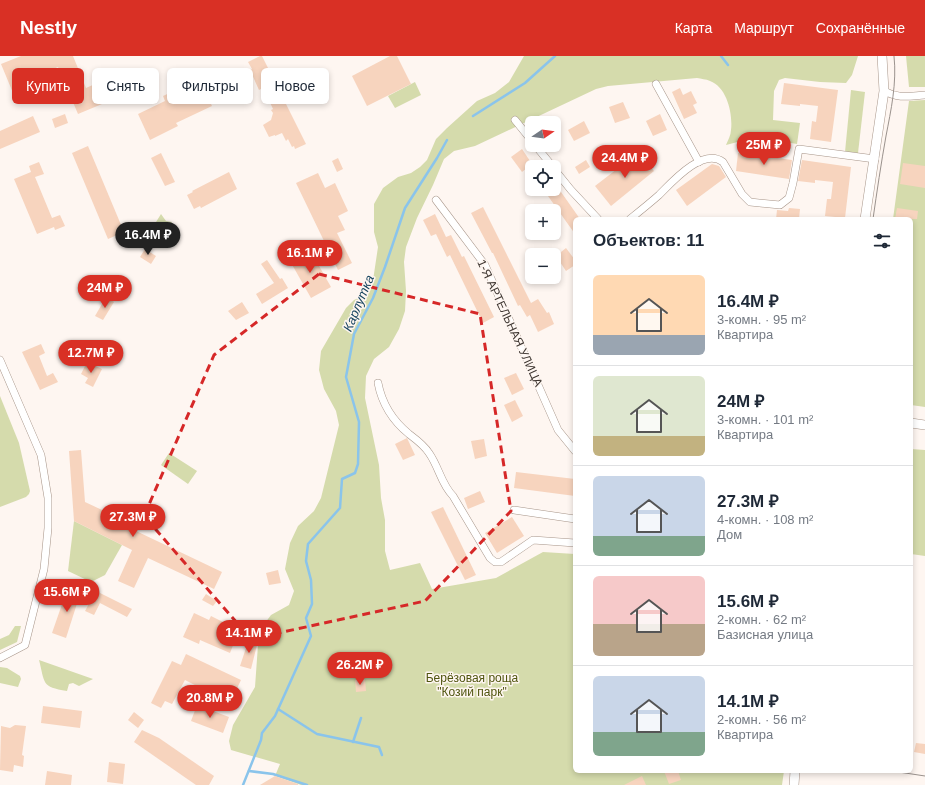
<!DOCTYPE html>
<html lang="ru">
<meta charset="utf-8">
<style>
:root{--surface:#fff;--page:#f2f2f3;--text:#1f2937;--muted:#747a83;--line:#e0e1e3;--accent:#d93025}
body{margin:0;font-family:Arial,sans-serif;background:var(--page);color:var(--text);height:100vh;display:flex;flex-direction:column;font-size:15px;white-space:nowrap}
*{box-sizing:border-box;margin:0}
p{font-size:13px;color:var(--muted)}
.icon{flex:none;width:22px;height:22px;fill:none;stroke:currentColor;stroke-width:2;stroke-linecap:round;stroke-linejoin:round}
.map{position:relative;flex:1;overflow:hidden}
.panel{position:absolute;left:573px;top:161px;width:340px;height:556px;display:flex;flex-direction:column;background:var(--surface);border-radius:6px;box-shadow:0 2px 6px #0003}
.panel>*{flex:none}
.top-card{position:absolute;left:12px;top:12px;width:380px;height:36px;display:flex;gap:8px}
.needle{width:26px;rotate:77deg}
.tools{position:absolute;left:525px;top:60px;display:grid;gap:8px}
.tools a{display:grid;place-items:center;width:36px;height:36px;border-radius:6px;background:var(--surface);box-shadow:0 2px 6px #0003;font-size:20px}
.price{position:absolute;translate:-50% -34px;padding:0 9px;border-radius:14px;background:var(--accent);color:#fff;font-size:13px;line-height:26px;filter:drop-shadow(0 1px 2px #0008)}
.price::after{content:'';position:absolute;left:50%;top:24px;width:12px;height:9px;margin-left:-6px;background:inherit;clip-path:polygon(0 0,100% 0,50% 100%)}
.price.current{background:#222;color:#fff}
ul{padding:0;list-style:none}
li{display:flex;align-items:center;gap:12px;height:100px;padding:0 20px}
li+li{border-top:1px solid var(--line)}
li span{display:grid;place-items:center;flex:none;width:112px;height:80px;border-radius:6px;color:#555}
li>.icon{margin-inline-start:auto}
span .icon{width:48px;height:48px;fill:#fffc;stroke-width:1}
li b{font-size:17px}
h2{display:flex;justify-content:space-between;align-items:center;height:48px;padding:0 20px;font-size:17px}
.pill{padding:0 14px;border-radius:6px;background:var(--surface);box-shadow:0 2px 6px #0003;font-size:14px;line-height:36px}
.pill.current{background:var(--accent);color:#fff}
header{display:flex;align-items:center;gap:24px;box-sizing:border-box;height:56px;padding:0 20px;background:var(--accent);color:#fff}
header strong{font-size:19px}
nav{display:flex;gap:22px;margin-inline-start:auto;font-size:14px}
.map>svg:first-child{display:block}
</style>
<header>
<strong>Nestly</strong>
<nav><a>Карта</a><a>Маршрут</a><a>Сохранённые</a></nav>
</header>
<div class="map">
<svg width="925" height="729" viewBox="0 0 925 729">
<rect width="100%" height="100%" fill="#fef6f1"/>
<!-- green -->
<g fill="#d5dbac">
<path d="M524,0H858L852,19L846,27L820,26L785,22L779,24L774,35L773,64L800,67L797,88L767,83H749L726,89C728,84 731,79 731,74C733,58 727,31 710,25C706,23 701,23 697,22L608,30L596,33L475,90L454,95L444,103L433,129L417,162L406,191L404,206L406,235L405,255L399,273L389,291L374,303L366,320L365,342L379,409L381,442L385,464V495L390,514L420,507L432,533L496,522L543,496L575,498V715H784L782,729H301L275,720L280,708L231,694L229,685L233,669L255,631L258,589L262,571L271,559L289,549L294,535L285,513L290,487L298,470L314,455L321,442L339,369L336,355L324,333L319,314L321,295L346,252L354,244L365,239L372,231L378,191L374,176V148L383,132L398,121L411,117L420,111L427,104L436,83L447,72L477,45L495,37L509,26Z"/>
<path d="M906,0H925V31H909Z"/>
<path d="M415,26L421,39L395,52L388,40Z"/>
<path d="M851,34L865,36L858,97L845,96Z"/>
<path d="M925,44V351L911,349V163H893L909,45Z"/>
<path d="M161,158L166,165L172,166L160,187L148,179Z"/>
<path d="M0,340L19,387L30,435L29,438L26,441L0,451Z"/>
<path d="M911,393L925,394V500L911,498Z"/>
<path d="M169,397L197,415L188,428L161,409Z"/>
<path d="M74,465L122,489L105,519L91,526L68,515Z"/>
<path d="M15,570H21L17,586L0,594V583L9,579Z"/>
<path d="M39,604L93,623L79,630L73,627L69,628L67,635C41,631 45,627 39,604Z"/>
<path d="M0,611L7,612L20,620L21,623L18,631L0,627Z"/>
</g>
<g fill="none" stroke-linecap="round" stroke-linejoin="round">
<!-- stream -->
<g stroke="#8ac4eb" stroke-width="2.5">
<path d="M721,0L728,9"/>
<path d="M473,60L525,27L555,0"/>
<path d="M278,653L317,678L379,691L382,699"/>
<path d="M353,686L361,662"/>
<path d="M249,715L273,718L307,729"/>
<path d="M243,729L261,684L262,677L275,660L311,580L306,562L312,548L311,524L306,505L308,488L340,452L342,423L355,417L358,408L359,366L346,321L354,278L373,242L385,211L405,152L437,102L447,84"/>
</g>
</g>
<!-- building -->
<g fill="#f7d4be">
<path d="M21,0H73L86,32L106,23L114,43L78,58L58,11L36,20L38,27L13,37L1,8Z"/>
<path d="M260,0H262L306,88L295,93L294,90L292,91L288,83L286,85L282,77L275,80V79L269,81L263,69L271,64L273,57L271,54L273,53L267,40L265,41L261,33L259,34L250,14L252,13L248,6Z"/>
<path d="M390,0H397L411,28L367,50L352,20Z"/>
<path d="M199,23L212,50L176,67L178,70L150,84L138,58L165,45L163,40Z"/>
<path d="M784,27L838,34L831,86L810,83L812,65L816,66L818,50L800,48V50L781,48Z"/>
<path d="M680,32L683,39L691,35L697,47L693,49L697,57L684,63L672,36Z"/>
<path d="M623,46L630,62L615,67L609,51Z"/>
<path d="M65,58L68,67L55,72L52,63Z"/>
<path d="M660,58L667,74L653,80L646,65Z"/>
<path d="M33,60L40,76L0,93V75Z"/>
<path d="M584,65L590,77L574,85L568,74Z"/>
<path d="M88,90L124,176L108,183L72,97Z"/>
<path d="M522,93L532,108L522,116L511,101Z"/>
<path d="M639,96L654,115L611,150L595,130Z"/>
<path d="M161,97L175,126L165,130L151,102Z"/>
<path d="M738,97L792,104L789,123L736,115Z"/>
<path d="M338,102L343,113L337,116L332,105Z"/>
<path d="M586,104L590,111L579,118L575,111Z"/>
<path d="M802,104L851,111L845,162L825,160L827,143H831L833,126L815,124V127L798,125Z"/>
<path d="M39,106L44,118L35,121L52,162L60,159L65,170L55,174L54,171L37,178L14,123L31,116L29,110Z"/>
<path d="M903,107L925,110V132L900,128Z"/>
<path d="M712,108L719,110L726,121L687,150L676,134Z"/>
<path d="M229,116L237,133L201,152L200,150L194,153L187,139L193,136L192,135Z"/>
<path d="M318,117L325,132L335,127L348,155L338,160L345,174L337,177L352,207L338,214L296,127Z"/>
<path d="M554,126L580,163H575V178L543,133H554Z"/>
<path d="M483,151L531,247L538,243L547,257L549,256L554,268L538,276L530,259L527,261L520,249L518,250L493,197H492L471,157Z"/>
<path d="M789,152L800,153L799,163H776L777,154L788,155Z"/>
<path d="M897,152L918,155L917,163H895Z"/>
<path d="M435,158L446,181L451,179L462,201L464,200L494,261L483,267L450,199L447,201L436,178L431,180L423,164Z"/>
<path d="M566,192L575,204V209L566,215L556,200Z"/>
<path d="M145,193L156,200L151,208L140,201Z"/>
<path d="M310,194L331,231L311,242L290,205Z"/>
<path d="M267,204L280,223L282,222L288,232L262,248L256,238L274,227L261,208Z"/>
<path d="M106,241L114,246L103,264L95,260Z"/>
<path d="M242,246L249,257L236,264L228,255Z"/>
<path d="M41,288L45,297L39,300L47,320L53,317L58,326L40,334L22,296Z"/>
<path d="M87,306L102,313L93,331L85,327L88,322L81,318Z"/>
<path d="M516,317L524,333L512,339L504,322Z"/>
<path d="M515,344L523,360L512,366L504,349Z"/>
<path d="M407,382L415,399L403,404L395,388Z"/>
<path d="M484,383L487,400L475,403L471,385Z"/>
<path d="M81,394L85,446L115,460L113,464L222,516L214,533L148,502L134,532L118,525L132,494L74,465L69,395Z"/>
<path d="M516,416L575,423V440L514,432Z"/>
<path d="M480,435L485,446L468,453L464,442Z"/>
<path d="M443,451L476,519L465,524L431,456Z"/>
<path d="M512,461L524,480L497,497L485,477Z"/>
<path d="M278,514L281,527L269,529L266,517Z"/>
<path d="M68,531L81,535L66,582L52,577Z"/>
<path d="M96,535L132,553L127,561L100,547L94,559L85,555Z"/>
<path d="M206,538L217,545L213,550L202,544Z"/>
<path d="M194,557L209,564L211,560L239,574L230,597L200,584L199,588L183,581Z"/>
<path d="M249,583L258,585L251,613L240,610Z"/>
<path d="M186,598L241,624L230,647L185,624L172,648L165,645L161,652L151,647L172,605L181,609Z"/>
<path d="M365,623L366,635L356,636L355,624Z"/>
<path d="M197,649L229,661L223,677L191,665Z"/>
<path d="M43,650L82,655L80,672L41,667Z"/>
<path d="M134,656L144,664L138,672L128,664Z"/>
<path d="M15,669L26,670L22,699L24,700L23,711L14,709L13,716L0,714L1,670L10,672Z"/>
<path d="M142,674L159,682L214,720L209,729H196L134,686Z"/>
<path d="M916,687L925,688V698L914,696Z"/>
<path d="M109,706L125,708L123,728L107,726Z"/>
<path d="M47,715L72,719L71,729H45Z"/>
<path d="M664,715H678L681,724L669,728Z"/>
<path d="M275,720L298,728V729H260Z"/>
<path d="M642,720L646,729H624Z"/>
</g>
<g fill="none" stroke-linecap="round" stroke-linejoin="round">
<defs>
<g id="minor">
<path d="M656,28L699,106"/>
<path d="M884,35C899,43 909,40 925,39"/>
<path d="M515,64L532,85"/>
<path d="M535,89L553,111"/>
<path d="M554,113L571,134L598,163"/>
<path d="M436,144L485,209L558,374L575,395"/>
<path d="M630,163C640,155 650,147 659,139C672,126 703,91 723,106L742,138L750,146L780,149L789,142L793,127L799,93L875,103"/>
<path d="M0,304L41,399L48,442V472L44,513L25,589L0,602"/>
<path d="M378,327C382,348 393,365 409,378C417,384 424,389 429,397C439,411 441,428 453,440L490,502L495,506H501L533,484L575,487"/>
<path d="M514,454L575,463"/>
</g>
<g id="tertiary">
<path d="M865,163L884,35L882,0"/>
<path d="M911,367L925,369"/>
<path d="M794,729L795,715"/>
</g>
</defs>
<!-- minor casing -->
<use href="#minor" stroke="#a79589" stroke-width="8"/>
<!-- tertiary casing -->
<use href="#tertiary" stroke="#a79589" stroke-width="10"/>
<!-- minor -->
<use href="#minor" stroke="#fff" stroke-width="7"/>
<!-- tertiary -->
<use href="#tertiary" stroke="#fff" stroke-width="9"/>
<!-- tram -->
<g stroke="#9a928d" stroke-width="1">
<path d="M873,163C877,135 881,108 886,80C891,54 897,27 894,0"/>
<path d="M892,715L925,720"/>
</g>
</g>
<!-- marked area -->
<path fill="none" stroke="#d62828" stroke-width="3" stroke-dasharray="8 5" stroke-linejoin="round" d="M319,218L480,258L511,455L425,545L251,583L144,460L214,299Z"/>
<g text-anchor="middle" stroke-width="3" stroke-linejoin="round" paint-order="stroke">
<!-- street labels -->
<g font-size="12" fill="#3d3530" stroke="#fef6f1">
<text transform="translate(510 267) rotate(65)" y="4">1-Я АРТЕЛЬНАЯ УЛИЦА</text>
</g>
<!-- park labels -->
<g font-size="12" fill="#50550f" stroke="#fef6f1">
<text x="472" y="626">Берёзовая роща<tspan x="472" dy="14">"Козий парк"</tspan></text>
</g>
<!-- water labels -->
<g font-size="13" font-style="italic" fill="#184560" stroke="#fef6f1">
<text transform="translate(358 247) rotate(-67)" y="5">Карлутка</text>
</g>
</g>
</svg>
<div class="tools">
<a><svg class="needle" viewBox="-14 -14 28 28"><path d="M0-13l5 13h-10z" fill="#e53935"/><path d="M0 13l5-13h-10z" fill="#747a83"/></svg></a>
<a><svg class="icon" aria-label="locate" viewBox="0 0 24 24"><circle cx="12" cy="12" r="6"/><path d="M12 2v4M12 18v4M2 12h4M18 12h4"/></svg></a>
<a>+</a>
<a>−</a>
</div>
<b class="price" style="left:764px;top:110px">25M ₽</b>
<b class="price" style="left:625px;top:123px">24.4M ₽</b>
<b class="price current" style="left:148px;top:200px">16.4M ₽</b>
<b class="price" style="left:310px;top:218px">16.1M ₽</b>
<b class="price" style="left:105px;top:253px">24M ₽</b>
<b class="price" style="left:91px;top:318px">12.7M ₽</b>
<b class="price" style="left:133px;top:482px">27.3M ₽</b>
<b class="price" style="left:67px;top:557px">15.6M ₽</b>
<b class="price" style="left:249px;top:598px">14.1M ₽</b>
<b class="price" style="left:360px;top:630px">26.2M ₽</b>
<b class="price" style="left:210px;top:663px">20.8M ₽</b>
<div class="top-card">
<a class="pill current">Купить</a>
<a class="pill">Снять</a>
<a class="pill">Фильтры</a>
<a class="pill">Новое</a>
</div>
<section class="panel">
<h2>Объектов: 11<svg class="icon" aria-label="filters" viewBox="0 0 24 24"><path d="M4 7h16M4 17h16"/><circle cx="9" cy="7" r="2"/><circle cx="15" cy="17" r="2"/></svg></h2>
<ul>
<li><span style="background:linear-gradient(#ffd9b3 75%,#9aa5b1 0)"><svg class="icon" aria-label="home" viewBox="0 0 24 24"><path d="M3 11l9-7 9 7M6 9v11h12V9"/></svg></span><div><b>16.4M ₽</b><p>3-комн. · 95 m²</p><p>Квартира</p></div></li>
<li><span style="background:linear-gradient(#dfe7d0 75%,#c2b280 0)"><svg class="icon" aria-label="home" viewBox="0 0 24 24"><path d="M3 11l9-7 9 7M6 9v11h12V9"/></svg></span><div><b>24M ₽</b><p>3-комн. · 101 m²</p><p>Квартира</p></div></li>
<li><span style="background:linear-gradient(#c9d6e8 75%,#7fa58c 0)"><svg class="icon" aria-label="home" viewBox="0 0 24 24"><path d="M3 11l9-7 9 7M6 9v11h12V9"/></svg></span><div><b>27.3M ₽</b><p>4-комн. · 108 m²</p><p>Дом</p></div></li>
<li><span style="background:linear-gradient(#f6c9c9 60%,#b9a48a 0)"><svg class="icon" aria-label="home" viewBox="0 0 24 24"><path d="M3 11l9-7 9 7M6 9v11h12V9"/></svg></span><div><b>15.6M ₽</b><p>2-комн. · 62 m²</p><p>Базисная улица</p></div></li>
<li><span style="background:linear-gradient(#c9d6e8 70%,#7fa58c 0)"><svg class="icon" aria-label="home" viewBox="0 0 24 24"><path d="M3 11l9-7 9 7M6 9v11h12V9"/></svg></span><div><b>14.1M ₽</b><p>2-комн. · 56 m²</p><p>Квартира</p></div></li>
</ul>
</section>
</div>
